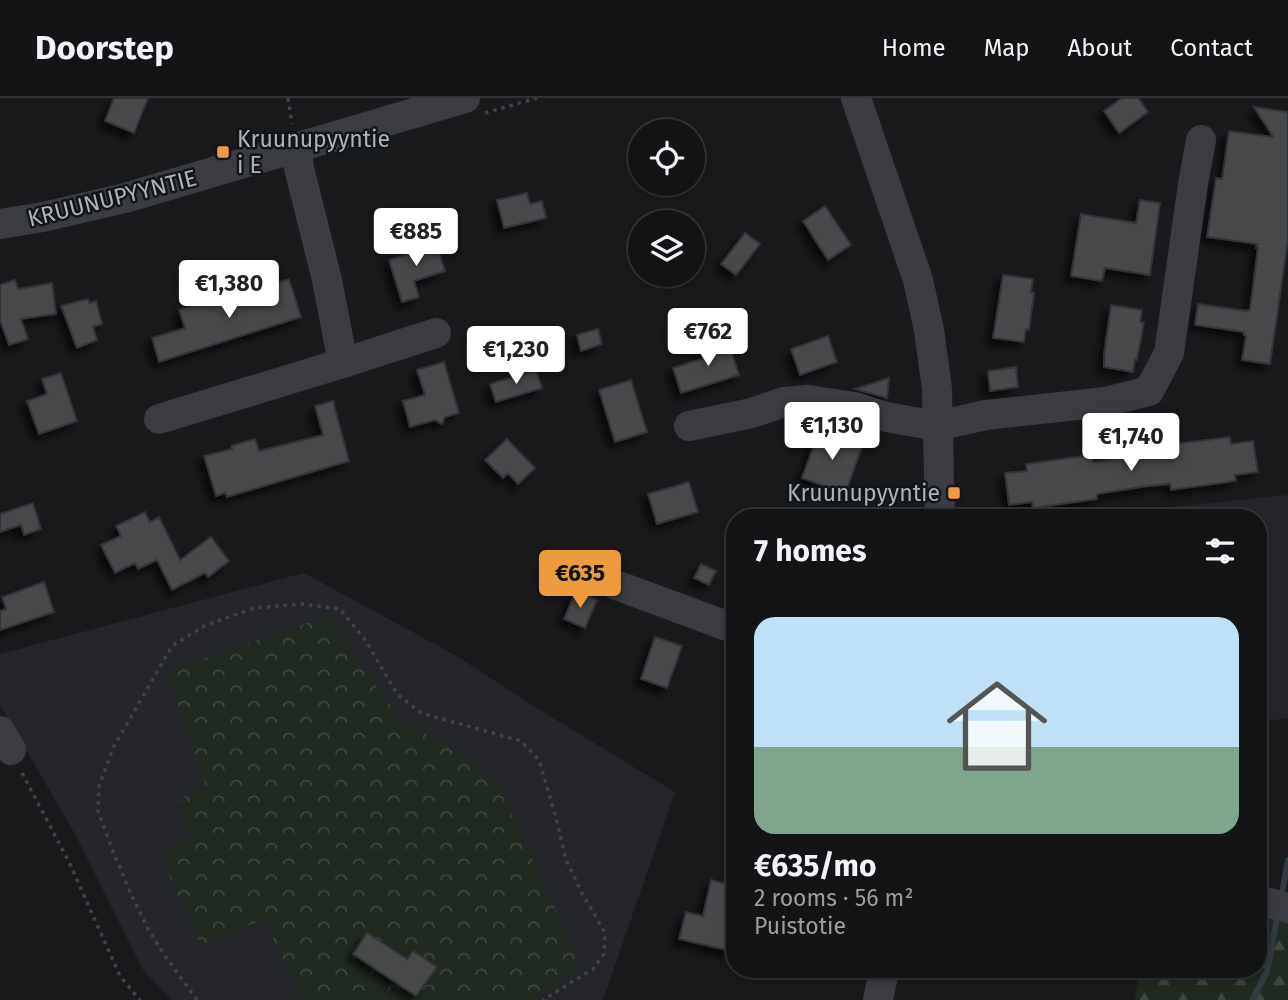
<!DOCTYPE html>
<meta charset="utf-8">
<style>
:root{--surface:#131415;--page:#202122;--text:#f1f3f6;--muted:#9d9ea0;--line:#323334;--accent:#ee9b3f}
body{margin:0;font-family:"Fira Sans",sans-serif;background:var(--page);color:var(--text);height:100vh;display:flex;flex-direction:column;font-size:26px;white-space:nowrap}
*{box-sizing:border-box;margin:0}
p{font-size:23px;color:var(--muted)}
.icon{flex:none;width:38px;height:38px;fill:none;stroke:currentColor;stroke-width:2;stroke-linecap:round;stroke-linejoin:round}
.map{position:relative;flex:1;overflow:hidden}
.sheet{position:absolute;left:726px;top:411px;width:541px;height:469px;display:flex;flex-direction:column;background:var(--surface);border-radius:28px;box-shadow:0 4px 10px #0003,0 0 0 2px var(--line)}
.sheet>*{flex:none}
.fabs{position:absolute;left:628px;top:21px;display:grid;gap:14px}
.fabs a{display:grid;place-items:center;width:77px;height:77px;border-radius:50%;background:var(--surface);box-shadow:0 4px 10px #0003,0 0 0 2px var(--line);font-size:35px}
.price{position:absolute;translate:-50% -60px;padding:0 16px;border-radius:7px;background:#fff;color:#222;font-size:23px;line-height:46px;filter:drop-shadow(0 2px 4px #0008)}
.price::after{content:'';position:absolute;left:50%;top:42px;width:21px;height:16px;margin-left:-10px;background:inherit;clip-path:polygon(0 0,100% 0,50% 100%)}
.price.current{background:var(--accent);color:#111}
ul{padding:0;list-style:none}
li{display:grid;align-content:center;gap:14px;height:371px;padding:0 28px}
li+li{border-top:2px solid var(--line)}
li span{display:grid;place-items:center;height:217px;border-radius:21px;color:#555}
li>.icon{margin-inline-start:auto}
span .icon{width:126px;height:126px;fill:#fffc;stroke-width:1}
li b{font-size:30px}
h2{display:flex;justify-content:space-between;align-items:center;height:84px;padding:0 28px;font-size:30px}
header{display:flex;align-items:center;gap:42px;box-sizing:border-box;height:98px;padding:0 35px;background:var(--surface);border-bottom:2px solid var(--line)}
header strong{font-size:33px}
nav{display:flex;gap:38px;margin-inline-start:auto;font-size:24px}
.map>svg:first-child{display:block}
</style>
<header>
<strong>Doorstep</strong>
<nav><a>Home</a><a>Map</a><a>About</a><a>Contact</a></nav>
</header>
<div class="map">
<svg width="1288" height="902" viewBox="0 0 1288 902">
<defs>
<pattern id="forest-firs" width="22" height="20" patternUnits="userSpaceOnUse" patternTransform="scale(1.75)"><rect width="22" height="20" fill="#212a21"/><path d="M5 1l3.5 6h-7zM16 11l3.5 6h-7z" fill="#3f463f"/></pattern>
<pattern id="park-crowns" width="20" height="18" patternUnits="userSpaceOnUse" patternTransform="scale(1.75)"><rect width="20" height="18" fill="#212a21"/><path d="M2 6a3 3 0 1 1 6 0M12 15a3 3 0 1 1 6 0" fill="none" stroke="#3f463f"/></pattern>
<filter id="shadow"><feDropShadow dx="-6" dy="6" stdDeviation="3.5" flood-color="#0009"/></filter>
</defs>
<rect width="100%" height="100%" fill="#191a1c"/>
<!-- built -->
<g fill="#252629">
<path d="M1288,397V620L1258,624V420H1063Z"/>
<path d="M304,475L455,557L535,609L675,694L603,902H172L143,872L75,736L0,607V556Z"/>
</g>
<!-- forest -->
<path fill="url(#forest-firs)" d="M1258,814L1288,822V902H1135L1139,872H1258Z"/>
<!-- park -->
<path fill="url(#park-crowns)" d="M328,518L381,595L404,625L455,651L495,682L528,751L580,866L537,902H302L264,821L201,847L160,758L193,739L176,704L206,688L167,573Z"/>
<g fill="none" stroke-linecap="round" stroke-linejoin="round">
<!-- stream -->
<g stroke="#2f3b40" stroke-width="6">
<path d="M1281,801L1288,762"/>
<path d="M1252,902L1267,874L1278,815"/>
</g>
</g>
<!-- building -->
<g fill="#46484c" stroke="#333438" stroke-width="2" filter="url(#shadow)">
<path d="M114,0H148L134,35L105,23Z"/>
<path d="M1122,0H1138L1148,14L1119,35L1104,13Z"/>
<path d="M1254,9L1288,14V142L1270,266L1242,262L1246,238L1244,237V234L1195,227L1198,206L1247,213V212H1250L1258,150H1256L1257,146L1207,139L1216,80L1222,81L1229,33L1273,39Z"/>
<path d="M527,95L530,106L542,103L546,120L504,130L497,102Z"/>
<path d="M1140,102L1160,105L1150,177L1105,170L1102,183L1071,178L1081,116L1136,125Z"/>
<path d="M825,108L851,147L828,162L803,123Z"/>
<path d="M745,135L760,146L736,177L721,166Z"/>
<path d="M435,141L445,173L414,183L419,199L402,204L389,162L412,155L410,148Z"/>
<path d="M1003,177L1033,181L1031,194L1034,195L1029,232L1026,231L1024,244L993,240Z"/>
<path d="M289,181L301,219L159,264L152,240L185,230L179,212L203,204V207Z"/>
<path d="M15,182L18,191L52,185L56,216L21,221L28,241L9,247L0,222V187Z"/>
<path d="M88,201L89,205L96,203L102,226L93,229L97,242L77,250L61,208Z"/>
<path d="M1111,207L1142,212L1140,224H1144L1137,262L1135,261L1133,274L1104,269V257Z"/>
<path d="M598,231L602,246L581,253L577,237Z"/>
<path d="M828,238L837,264L800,277L791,251Z"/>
<path d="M728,242L739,277L681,295L673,270L704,260L701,250Z"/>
<path d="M444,264L459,315L445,319L442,326L435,322L410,329L403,303L425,297L417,272Z"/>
<path d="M1016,269L1018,289L990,293L988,273Z"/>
<path d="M536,272L542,290L496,304L490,286Z"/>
<path d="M61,275L77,323L39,336L27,303L47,296L42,281Z"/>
<path d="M889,280L887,300L855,291Z"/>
<path d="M631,282L647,334L615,344L599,292Z"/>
<path d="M333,303L349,363L227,399L225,395L216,398L204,358L232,351L231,348L255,341L259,353L323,337L315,308Z"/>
<path d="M819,333L862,349L845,396L802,380Z"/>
<path d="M1230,339L1231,346L1253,343L1258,374L1235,377L1236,383L1171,392L1170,386L1148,388L1097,396V401L1033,410L1032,404L1009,407L1005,375L1027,373L1026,366L1092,357L1093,364L1166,354L1165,347Z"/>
<path d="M507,341L535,370L518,386L508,375L503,380L485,362Z"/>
<path d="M689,384L698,414L657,426L648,396Z"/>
<path d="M33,405L41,431L24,437L21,427L0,434V416Z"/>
<path d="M145,414L150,424L159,419L180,462L211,439L229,463L208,479L205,475L172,492L157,462L138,471L135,465L115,475L101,447L121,438L116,428Z"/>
<path d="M701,466L716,473L709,487L694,480Z"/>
<path d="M44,484L54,514L0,532V513L6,511L2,499Z"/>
<path d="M576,493L597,502L585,530L564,521Z"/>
<path d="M655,539L682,548L667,590L641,581Z"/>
<path d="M711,782L735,788V832L731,853L679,841L686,814L703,818Z"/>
<path d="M367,835L407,861L413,853L437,869L416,898L353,856Z"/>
</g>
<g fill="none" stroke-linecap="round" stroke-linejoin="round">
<!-- path -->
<g stroke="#414348" stroke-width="3.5" stroke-dasharray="3.5 5" stroke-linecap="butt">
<path d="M288,0L292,26"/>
<path d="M485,15L537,0"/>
<path d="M22,675L69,764L120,878L140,902"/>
<path d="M197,902L165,858L148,831L131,796L112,751L98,713L99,688L113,650L172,548L204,528L254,510L302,506L340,511L366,543L397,596L421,615L521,643L539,662L556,720L566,762L582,795L605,835L604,856L593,871L543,902"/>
</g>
<!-- minor -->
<g stroke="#3b3c41" stroke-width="30">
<path d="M856,0L918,182L929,232L937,291L940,420"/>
<path d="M296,50L299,70L327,182L343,265"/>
<path d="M0,126L43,119L125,100L465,0"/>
<path d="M159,321L343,265L436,235"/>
<path d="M689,328L752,315L784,304L808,302L855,309L886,319L937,328L986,317L1105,304L1149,293L1169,255L1193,86L1201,42"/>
<path d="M616,487L735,531"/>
<path d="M0,633L11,652"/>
<path d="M1258,802L1288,810"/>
<path d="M878,902L884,872"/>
</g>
</g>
<!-- markers -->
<g fill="#ee9b3f" stroke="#141517" stroke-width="2.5">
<rect x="216" y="47" width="14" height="14" rx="3.5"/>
<rect x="947" y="388" width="14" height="14" rx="3.5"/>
</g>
<g text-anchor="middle" stroke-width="5" stroke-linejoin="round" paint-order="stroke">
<!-- poi labels -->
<g font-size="23" fill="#acb3bb" stroke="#141517" text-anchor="start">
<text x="237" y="49">Kruunupyyntie<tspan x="237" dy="26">i E</tspan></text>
<text x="940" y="403" text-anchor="end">Kruunupyyntie</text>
</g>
<!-- street labels -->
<g font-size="23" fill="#acb3bb" stroke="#141517">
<text transform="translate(112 100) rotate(-14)" y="8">KRUUNUPYYNTIE</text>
</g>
</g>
</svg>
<div class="fabs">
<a><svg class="icon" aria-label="locate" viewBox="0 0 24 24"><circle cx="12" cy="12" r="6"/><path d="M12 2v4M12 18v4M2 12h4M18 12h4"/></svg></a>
<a><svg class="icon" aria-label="layers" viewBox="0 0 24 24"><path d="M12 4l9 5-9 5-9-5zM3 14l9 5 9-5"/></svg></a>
</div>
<b class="price" style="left:416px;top:170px">€885</b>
<b class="price" style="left:229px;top:222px">€1,380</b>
<b class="price" style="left:708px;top:270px">€762</b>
<b class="price" style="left:516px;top:288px">€1,230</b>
<b class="price" style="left:832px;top:364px">€1,130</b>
<b class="price" style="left:1131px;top:375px">€1,740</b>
<b class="price current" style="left:580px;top:512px">€635</b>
<section class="sheet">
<h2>7 homes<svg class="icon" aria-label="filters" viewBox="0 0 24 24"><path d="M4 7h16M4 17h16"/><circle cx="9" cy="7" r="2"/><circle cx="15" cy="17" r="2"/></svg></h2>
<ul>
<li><span style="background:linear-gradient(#bfe0f5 60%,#7fa58c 0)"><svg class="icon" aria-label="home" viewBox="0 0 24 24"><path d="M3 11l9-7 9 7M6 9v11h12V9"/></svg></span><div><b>€635/mo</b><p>2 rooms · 56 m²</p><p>Puistotie</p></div></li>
</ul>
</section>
</div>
